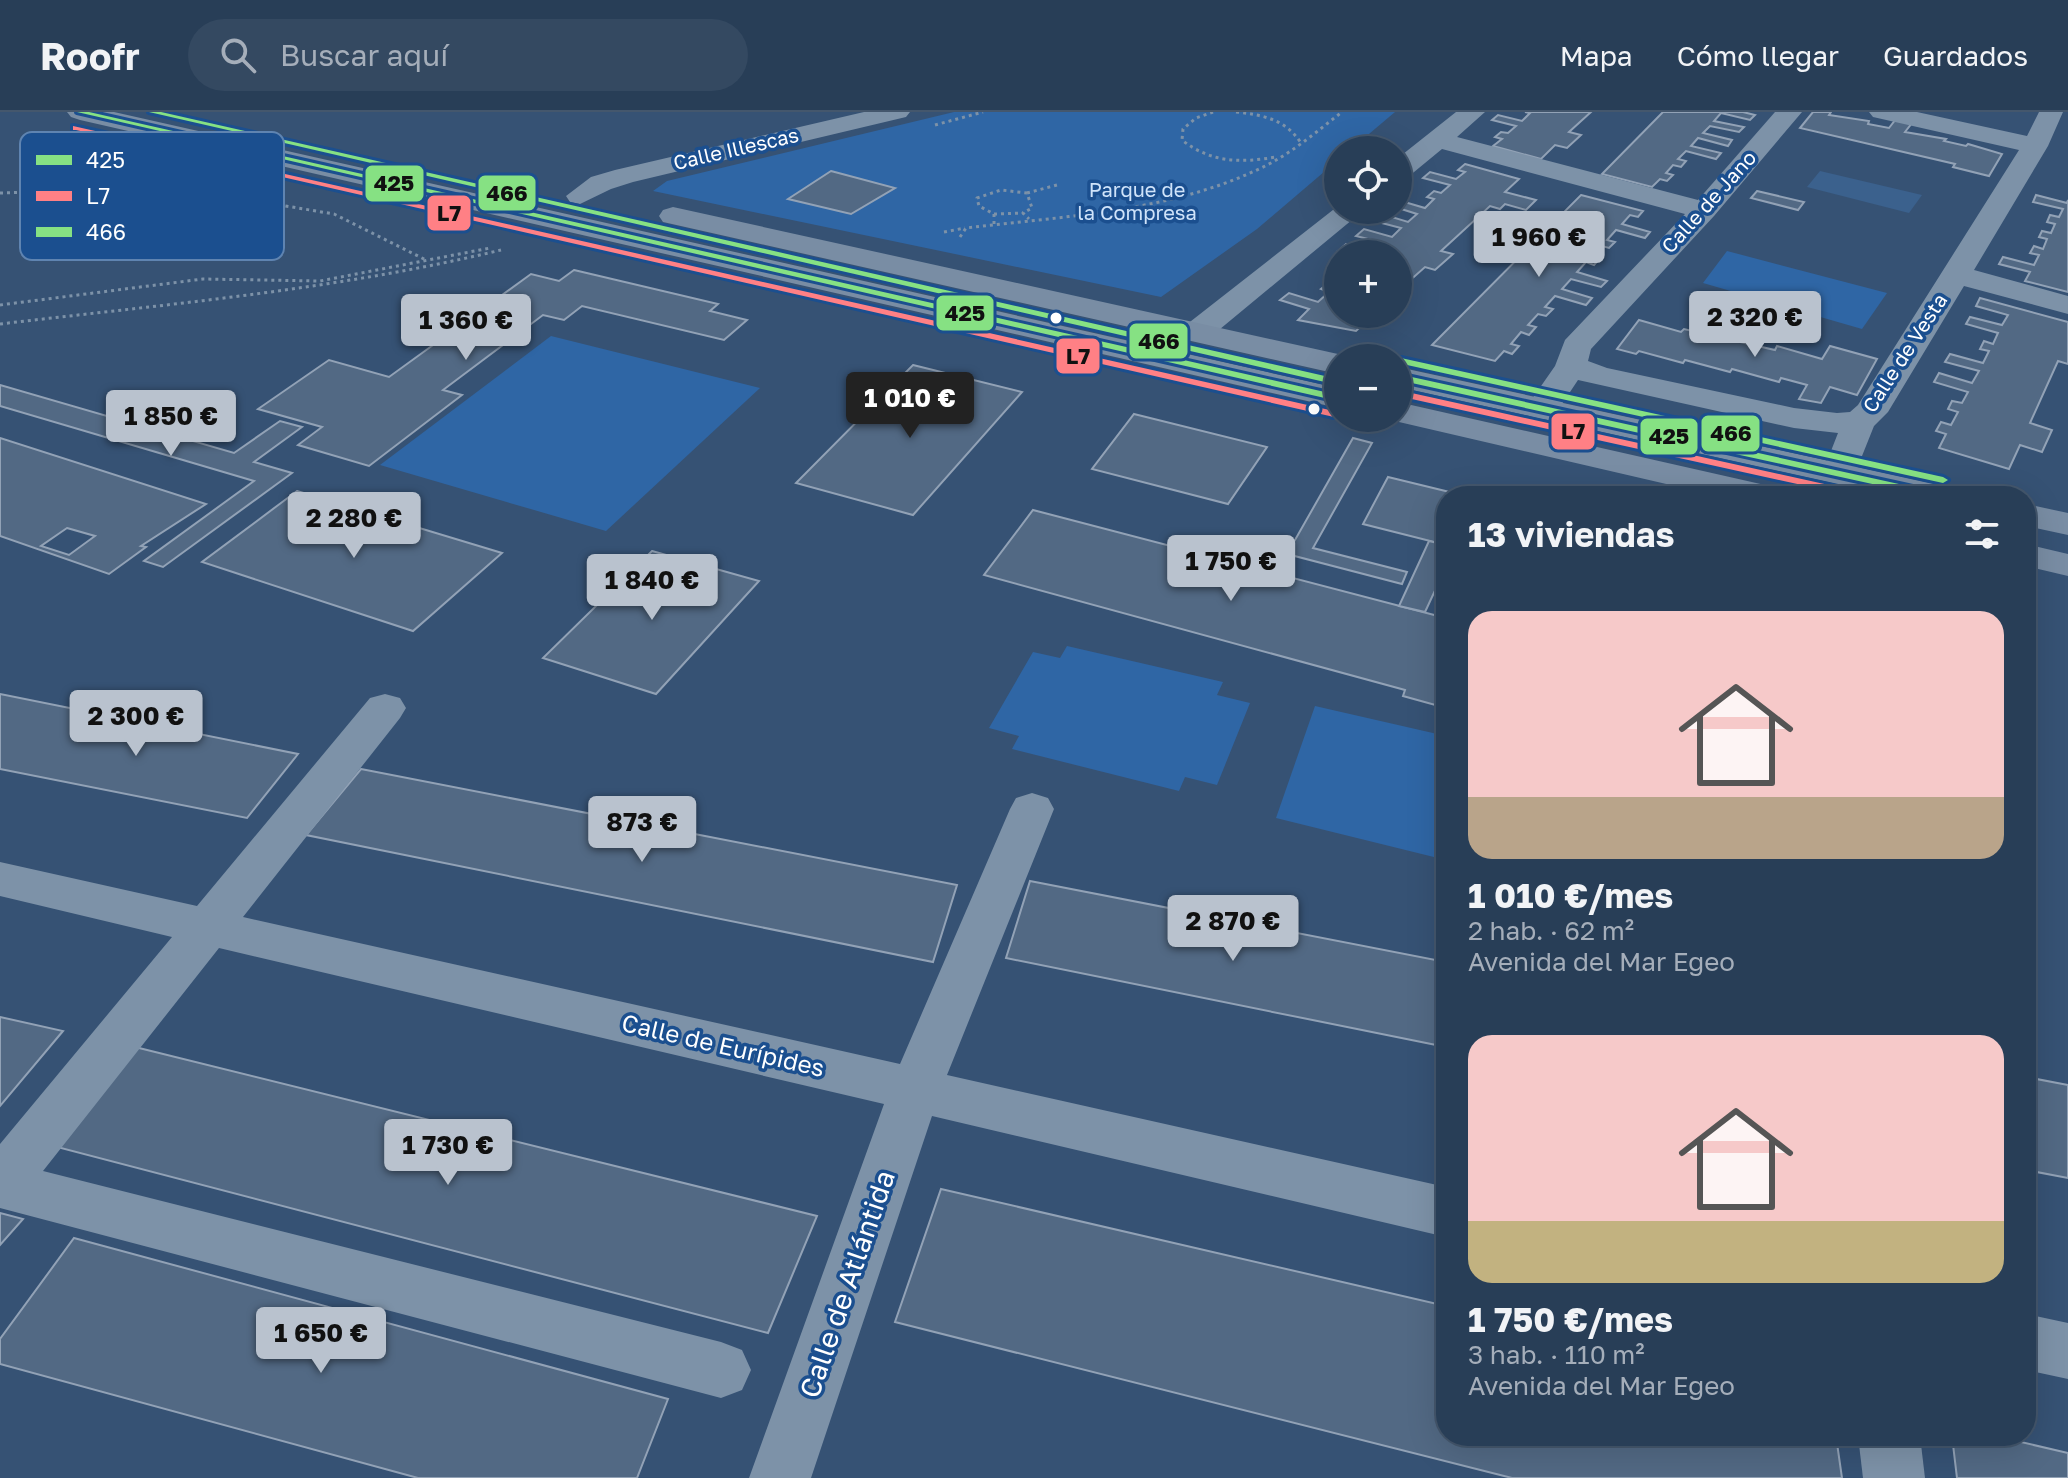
<!DOCTYPE html>
<html lang="es">
<meta charset="utf-8">
<style>
:root{--surface:#283e57;--page:#344961;--text:#f1f3f6;--muted:#a5aeba;--line:#44576d;--accent:#b9c2ce}
body{margin:0;font-family:"Golos Text",sans-serif;background:var(--page);color:var(--text);height:100vh;display:flex;flex-direction:column;font-size:30px;white-space:nowrap}
*{box-sizing:border-box;margin:0}
p{font-size:26px;color:var(--muted)}
.icon{flex:none;width:44px;height:44px;fill:none;stroke:currentColor;stroke-width:2;stroke-linecap:round;stroke-linejoin:round}
.map{position:relative;flex:1;overflow:hidden}
.details{position:absolute;left:1436px;top:374px;width:600px;height:960px;display:flex;flex-direction:column;background:var(--surface);border-radius:32px;box-shadow:0 8px 32px #0002,0 0 0 2px var(--line)}
.details>*{flex:none}
.controls{position:absolute;left:1324px;top:24px;display:grid;gap:16px}
.controls a{display:grid;place-items:center;width:88px;height:88px;border-radius:50%;background:var(--surface);box-shadow:0 8px 32px #0002,0 0 0 2px var(--line);font-size:40px}
.price{position:absolute;translate:-50% -68px;padding:0 18px;border-radius:8px;background:var(--accent);color:#111;font-size:26px;line-height:52px;filter:drop-shadow(0 2px 4px #0008)}
.price::after{content:'';position:absolute;left:50%;top:48px;width:24px;height:18px;margin-left:-12px;background:inherit;clip-path:polygon(0 0,100% 0,50% 100%)}
.price.selected{background:#222;color:#fff}
ul{padding:0;list-style:none}
li{display:grid;align-content:center;gap:16px;height:424px;padding:0 32px}
li span{display:grid;place-items:center;height:248px;border-radius:24px;color:#555}
li>.icon{margin-inline-start:auto}
span .icon{width:144px;height:144px;fill:#fffc;stroke-width:1}
li b{font-size:34px}
h2{display:flex;justify-content:space-between;align-items:center;height:96px;padding:0 32px;font-size:34px}
header{display:flex;align-items:center;gap:48px;box-sizing:border-box;height:112px;padding:0 40px;background:var(--surface);border-bottom:2px solid var(--line)}
header strong{font-size:38px}
nav{display:flex;gap:44px;margin-inline-start:auto;font-size:28px}
.search{width:560px;height:72px;background:var(--page);display:flex;align-items:center;gap:20px;box-sizing:border-box;padding:0 28px;border-radius:44px;color:var(--muted);font-size:30px}
.map>svg:first-child{display:block}
</style>
<header>
<strong>Roofr</strong>
<div class="search"><svg class="icon" aria-label="search" viewBox="0 0 24 24"><circle cx="10" cy="10" r="6"/><path d="M15 15l6 6"/></svg>Buscar aquí</div>
<nav><a>Mapa</a><a>Cómo llegar</a><a>Guardados</a></nav>
</header>
<div class="map">
<svg width="2068" height="1366" viewBox="0 0 2068 1366">
<rect width="100%" height="100%" fill="#365274"/>
<!-- green -->
<g fill="#2f66a5">
<path d="M954,0H1395L1350,38H1338V48L1257,117L1161,185L653,79L667,69Z"/>
<path d="M1727,139L1887,181L1862,217L1703,171Z"/>
<path d="M551,224L760,276L606,419L380,353Z"/>
<path d="M1067,534L1223,570L1217,583L1250,591L1217,673L1185,665L1179,679L1012,637L1019,624L989,616L1033,540L1060,546Z"/>
<path d="M1315,594L1446,624V748L1276,706Z"/>
</g>
<!-- water -->
<path fill="#3b618d" d="M1820,59L1922,83L1909,101L1807,75Z"/>
<!-- building -->
<g fill="#526984" stroke="#92a2b6" stroke-width="2" fill-rule="evenodd">
<path d="M1525,0H1591L1569,20L1581,23L1567,36L1555,33L1541,47L1493,34L1502,27L1495,25L1501,20L1508,21L1516,14L1492,8L1498,3L1522,9L1530,1Z"/>
<path d="M1663,0H1743L1755,3L1750,8L1721,1L1714,9L1744,15L1739,20L1710,14L1703,21L1732,28L1728,34L1698,26L1691,34L1721,41L1716,47L1686,39L1678,47L1686,49L1681,55L1673,53L1666,61L1673,63L1667,69L1660,67L1652,75L1602,62Z"/>
<path d="M1813,0H1831L1829,3L1869,9L1868,12L1889,16L1896,7L1912,11L1905,20L1946,27L1944,29L1966,34L1968,32L2002,42L1989,64L1953,55L1955,52L1800,16Z"/>
<path d="M1465,52L1519,67L1505,80L1536,88L1526,98L1505,92L1500,97L1490,94L1441,139L1453,142L1435,158L1425,155L1398,179V142H1349L1338,139L1346,132L1374,140L1384,131L1356,124L1364,117L1392,125L1401,116L1374,109L1382,102L1408,110L1417,102L1398,96V88L1425,96L1434,87L1427,85L1434,79L1441,81L1450,73L1423,66L1430,60L1456,67L1465,60L1458,58Z"/>
<path d="M831,59L895,76L851,102L788,87Z"/>
<path d="M1757,79L1804,90L1798,98L1751,86Z"/>
<path d="M1581,83L1643,99L1638,105L1630,103L1622,112L1650,120L1645,126L1616,118L1607,128L1615,130L1609,136L1602,134L1592,144L1600,146L1594,153L1586,150L1577,160L1607,169L1601,175L1571,167L1562,177L1592,186L1586,193L1555,184L1545,195L1553,197L1546,204L1538,202L1528,213L1536,215L1529,223L1521,220L1511,232L1519,234L1512,242L1504,239L1495,249L1432,233Z"/>
<path d="M2036,83L2067,91L2068,88V180L2025,169L2030,160L1999,152L2003,145L2034,153L2039,143L2030,141L2034,134L2043,137L2047,127L2039,125L2042,119L2051,121L2055,112L2047,110L2050,103L2059,105L2063,97L2033,90Z"/>
<path d="M574,158L718,192L710,199L747,208L724,228L582,194L564,208L543,203L443,278L462,283L369,354L298,333L322,315L258,297L329,248L389,265L531,162L559,169Z"/>
<path d="M1330,170L1338,172V202H1374L1356,219L1298,208L1309,197L1280,188L1289,181L1318,190L1329,180L1321,177Z"/>
<path d="M1980,186L2068,210V252L2058,249L2030,311L2052,318L2042,340L2020,333L2009,357L1939,336L1946,322L1936,319L1941,310L1951,313L1958,300L1948,297L1952,289L1962,291L1968,280L1934,270L1939,261L1972,271L1979,259L1945,250L1950,242L1983,251L1989,239L1980,237L1984,229L1993,232L1998,221L1966,212L1970,205L2002,213L2008,203L1976,194Z"/>
<path d="M1639,208L1681,220L1684,217L1775,238L1777,234L1822,247L1830,234L1877,247L1857,283L1830,275L1821,291L1799,287L1807,273L1781,266L1779,270L1732,257L1730,260L1685,248L1683,251L1639,239L1636,242L1617,237Z"/>
<path d="M913,253L1022,280L913,403L796,371Z"/>
<path d="M0,273L234,341L280,309L302,315L254,350L292,361L163,455L144,449L254,369L0,294Z"/>
<path d="M1134,302L1267,335L1228,392L1092,357Z"/>
<path d="M0,326L206,392L141,434L146,435L109,462L0,424ZM67,416L95,424L69,443L41,434Z"/>
<path d="M1353,326L1372,331L1313,436L1407,460L1402,472L1287,442Z"/>
<path d="M1388,365L1466,384H1446V433L1363,412Z"/>
<path d="M297,379L502,441L413,519L202,450Z"/>
<path d="M1033,398L1438,504L1439,499L1446,500V596L1403,584L1405,578L984,463Z"/>
<path d="M1429,429L1446,433V455L1425,500L1399,494Z"/>
<path d="M652,439L759,469L656,582L543,546Z"/>
<path d="M0,582L298,642L247,706L0,657Z"/>
<path d="M361,657L957,773L933,850L306,723Z"/>
<path d="M1030,769L1446,850V935L1006,846Z"/>
<path d="M0,905L63,919L0,994Z"/>
<path d="M135,935L817,1104L768,1221L57,1035Z"/>
<path d="M2026,965L2068,973V1066L2026,1058Z"/>
<path d="M941,1077L1446,1194V1324H1836L1842,1366H1512L895,1210Z"/>
<path d="M0,1101L23,1107L0,1133Z"/>
<path d="M74,1126L668,1287L637,1366H418L0,1252V1227Z"/>
<path d="M1952,1324H1995L2068,1341V1366H1957Z"/>
</g>
<g fill="none" stroke-linecap="round" stroke-linejoin="round">
<!-- path -->
<g stroke="#7d92a8" stroke-width="3" stroke-dasharray="3 4" stroke-linecap="butt">
<path d="M1213,0L1196,6L1183,17L1182,28C1211,51 1241,51 1276,45"/>
<path d="M1236,0C1263,3 1285,7 1301,31"/>
<path d="M935,13L983,0"/>
<path d="M0,81L177,76L334,102L426,148"/>
<path d="M1027,81L1057,73"/>
<path d="M994,102L1023,101"/>
<path d="M994,112V102L979,94L977,86L1001,78L1027,81L1032,96L1023,101L1029,107"/>
<path d="M944,120L965,116"/>
<path d="M960,125L966,116C1065,104 1170,100 1261,56C1291,42 1316,20 1342,0"/>
<path d="M0,193L203,167L320,169L490,136"/>
<path d="M0,212C168,192 336,178 501,138"/>
</g>
<!-- street -->
<g fill="#7d92a8" fill-rule="evenodd">
<path d="M864,0H910L906,5L633,70L611,77L580,92L570,90L566,84L591,65L615,58Z"/>
<path d="M1456,0H1485L1457,25L1698,88L1775,0H1802L1714,104L1591,237L1588,249L1607,256L1794,296L1837,301L1850,300L1858,293L2019,38L1873,5L1869,0H1917L2027,24L2039,0H2063L2048,34L1974,158L2068,184V202L1964,174L1888,300L1874,314L1852,369L1840,373L1828,369L1822,362L1838,321L1794,316L1578,268L1554,304L1542,307L1530,304L1525,297L1555,254L1565,228L1685,102L1442,37L1408,65L1398,67V46Z"/>
<path d="M1338,94V98H1364L1208,227L1197,229L1186,227L1181,220L1186,213Z"/>
<path d="M385,582L400,586L406,596L400,606L243,805L900,952L1010,697L1016,686L1032,681L1048,686L1054,697L947,963L1446,1075V1125L932,1004L811,1366H749L884,992L219,836L43,1059L721,1230L742,1238L751,1258L742,1278L721,1286L0,1096V1032L172,825L0,784V750L197,794L370,586Z"/>
<path d="M2026,1202L2068,1211V1267L2026,1258Z"/>
<path d="M1858,1324H1920L1925,1366H1863Z"/>
</g>
<!-- secondary -->
<g fill="#798da4" fill-rule="evenodd">
<path d="M67,0H114L1338,276V296L80,8L71,5Z"/>
<path d="M673,95L1338,242L1350,246H1338V262L663,110L659,104L663,98Z"/>
<path d="M1398,255L1940,373L1953,376L1958,384H1891L1398,275Z"/>
<path d="M1398,290L1765,373L1778,376L1783,384H1718L1386,307L1398,306Z"/>
<path d="M2026,392L2068,401V423L2026,414Z"/>
<path d="M2026,432L2068,442V464L2026,454Z"/>
</g>
<defs>
<g id="bus-1">
<path d="M77,0H89L1338,283V289Z"/>
<path d="M1398,262L1940,381L1945,384H1927L1398,268Z"/>
</g>
<g id="bus-2">
<path d="M73,14L1334,299L1337,300L1338,303L1334,305L76,18H73Z"/>
<path d="M1398,278L1865,381L1870,384H1852L1398,284Z"/>
</g>
<g id="bus-3">
<path d="M149,0H161L1338,267V273Z"/>
<path d="M1401,246L1943,365L1948,368L1943,371L1398,251V247Z"/>
</g>
</defs>
<!-- bus-1 casing -->
<use href="#bus-1" stroke="#1b4f8f" stroke-width="6"/>
<!-- bus-2 casing -->
<use href="#bus-2" stroke="#1b4f8f" stroke-width="6"/>
<!-- bus-3 casing -->
<use href="#bus-3" stroke="#1b4f8f" stroke-width="6"/>
<!-- bus-1 -->
<use href="#bus-1" fill="#86e183" fill-rule="evenodd"/>
<!-- bus-2 -->
<use href="#bus-2" fill="#ff8085" fill-rule="evenodd"/>
<!-- bus-3 -->
<use href="#bus-3" fill="#86e183" fill-rule="evenodd"/>
</g>
<!-- markers -->
<g fill="#fff" stroke="#1b4f8f" stroke-width="3">
<circle cx="1056" cy="206" r="7"/>
<circle cx="1314" cy="297" r="7"/>
</g>
<g text-anchor="middle" stroke-width="7" stroke-linejoin="round" paint-order="stroke">
<!-- far-street labels -->
<g font-size="20" fill="#fff" stroke="#1b4f8f">
<text transform="translate(736 37) rotate(-13)" y="7">Calle Illescas</text>
<text transform="translate(1709 90) rotate(-48)" y="7">Calle de Jano</text>
<text transform="translate(1905 241) rotate(-57)" y="7">Calle de Vesta</text>
</g>
<!-- far-park labels -->
<g font-size="20" fill="#cfe3fa" stroke="#1b4f8f">
<text x="1137" y="85">Parque de<tspan x="1137" dy="23">la Compresa</tspan></text>
</g>
<!-- street labels -->
<g font-size="24" fill="#fff" stroke="#1b4f8f">
<text transform="translate(723 934) rotate(13)" y="8">Calle de Eurípides</text>
</g>
<!-- near-street labels -->
<g font-size="28" fill="#fff" stroke="#1b4f8f">
<text transform="translate(847 1172) rotate(-71)" y="10">Calle de Atlántida</text>
</g>
</g>
<!-- legend -->
<rect x="20" y="20" width="264" height="128" rx="12" fill="#1b4f8f" stroke="#5f84b1" stroke-width="2"/>
<rect x="36" y="43" width="36" height="10" fill="#86e183"/>
<rect x="36" y="79" width="36" height="10" fill="#ff8085"/>
<rect x="36" y="115" width="36" height="10" fill="#86e183"/>
<g font-size="22" fill="#fff">
<text x="86" y="56">425</text>
<text x="86" y="92">L7</text>
<text x="86" y="128">466</text>
</g>
<g stroke="#1b4f8f" stroke-width="3">
<rect x="364" y="52" width="61" height="39" rx="8" fill="#86e183"/>
<rect x="477" y="62" width="60" height="38" rx="8" fill="#86e183"/>
<rect x="426" y="82" width="46" height="38" rx="8" fill="#ff8085"/>
<rect x="935" y="182" width="60" height="38" rx="8" fill="#86e183"/>
<rect x="1128" y="210" width="61" height="38" rx="8" fill="#86e183"/>
<rect x="1055" y="225" width="46" height="38" rx="8" fill="#ff8085"/>
<rect x="1550" y="300" width="46" height="39" rx="8" fill="#ff8085"/>
<rect x="1700" y="302" width="61" height="39" rx="8" fill="#86e183"/>
<rect x="1639" y="305" width="60" height="39" rx="8" fill="#86e183"/>
</g>
<g font-size="22" text-anchor="middle" font-weight="bold" fill="#111">
<text x="394" y="79">425</text>
<text x="507" y="89">466</text>
<text x="449" y="109">L7</text>
<text x="965" y="209">425</text>
<text x="1159" y="237">466</text>
<text x="1078" y="252">L7</text>
<text x="1573" y="327">L7</text>
<text x="1731" y="329">466</text>
<text x="1669" y="332">425</text>
</g>
</svg>
<div class="controls">
<a><svg class="icon" aria-label="locate" viewBox="0 0 24 24"><circle cx="12" cy="12" r="6"/><path d="M12 2v4M12 18v4M2 12h4M18 12h4"/></svg></a>
<a>+</a>
<a>−</a>
</div>
<b class="price" style="left:1539px;top:167px">1 960 €</b>
<b class="price" style="left:1755px;top:247px">2 320 €</b>
<b class="price" style="left:466px;top:250px">1 360 €</b>
<b class="price selected" style="left:910px;top:328px">1 010 €</b>
<b class="price" style="left:171px;top:346px">1 850 €</b>
<b class="price" style="left:354px;top:448px">2 280 €</b>
<b class="price" style="left:1231px;top:491px">1 750 €</b>
<b class="price" style="left:652px;top:510px">1 840 €</b>
<b class="price" style="left:136px;top:646px">2 300 €</b>
<b class="price" style="left:642px;top:752px">873 €</b>
<b class="price" style="left:1233px;top:851px">2 870 €</b>
<b class="price" style="left:448px;top:1075px">1 730 €</b>
<b class="price" style="left:321px;top:1263px">1 650 €</b>
<section class="details">
<h2>13 viviendas<svg class="icon" aria-label="filters" viewBox="0 0 24 24"><path d="M4 7h16M4 17h16"/><circle cx="9" cy="7" r="2"/><circle cx="15" cy="17" r="2"/></svg></h2>
<ul>
<li><span style="background:linear-gradient(#f6c9c9 75%,#b9a48a 0)"><svg class="icon" aria-label="home" viewBox="0 0 24 24"><path d="M3 11l9-7 9 7M6 9v11h12V9"/></svg></span><div><b>1 010 €/mes</b><p>2 hab. · 62 m²</p><p>Avenida del Mar Egeo</p></div></li>
<li><span style="background:linear-gradient(#f6c9c9 75%,#c2b280 0)"><svg class="icon" aria-label="home" viewBox="0 0 24 24"><path d="M3 11l9-7 9 7M6 9v11h12V9"/></svg></span><div><b>1 750 €/mes</b><p>3 hab. · 110 m²</p><p>Avenida del Mar Egeo</p></div></li>
</ul>
</section>
</div>
